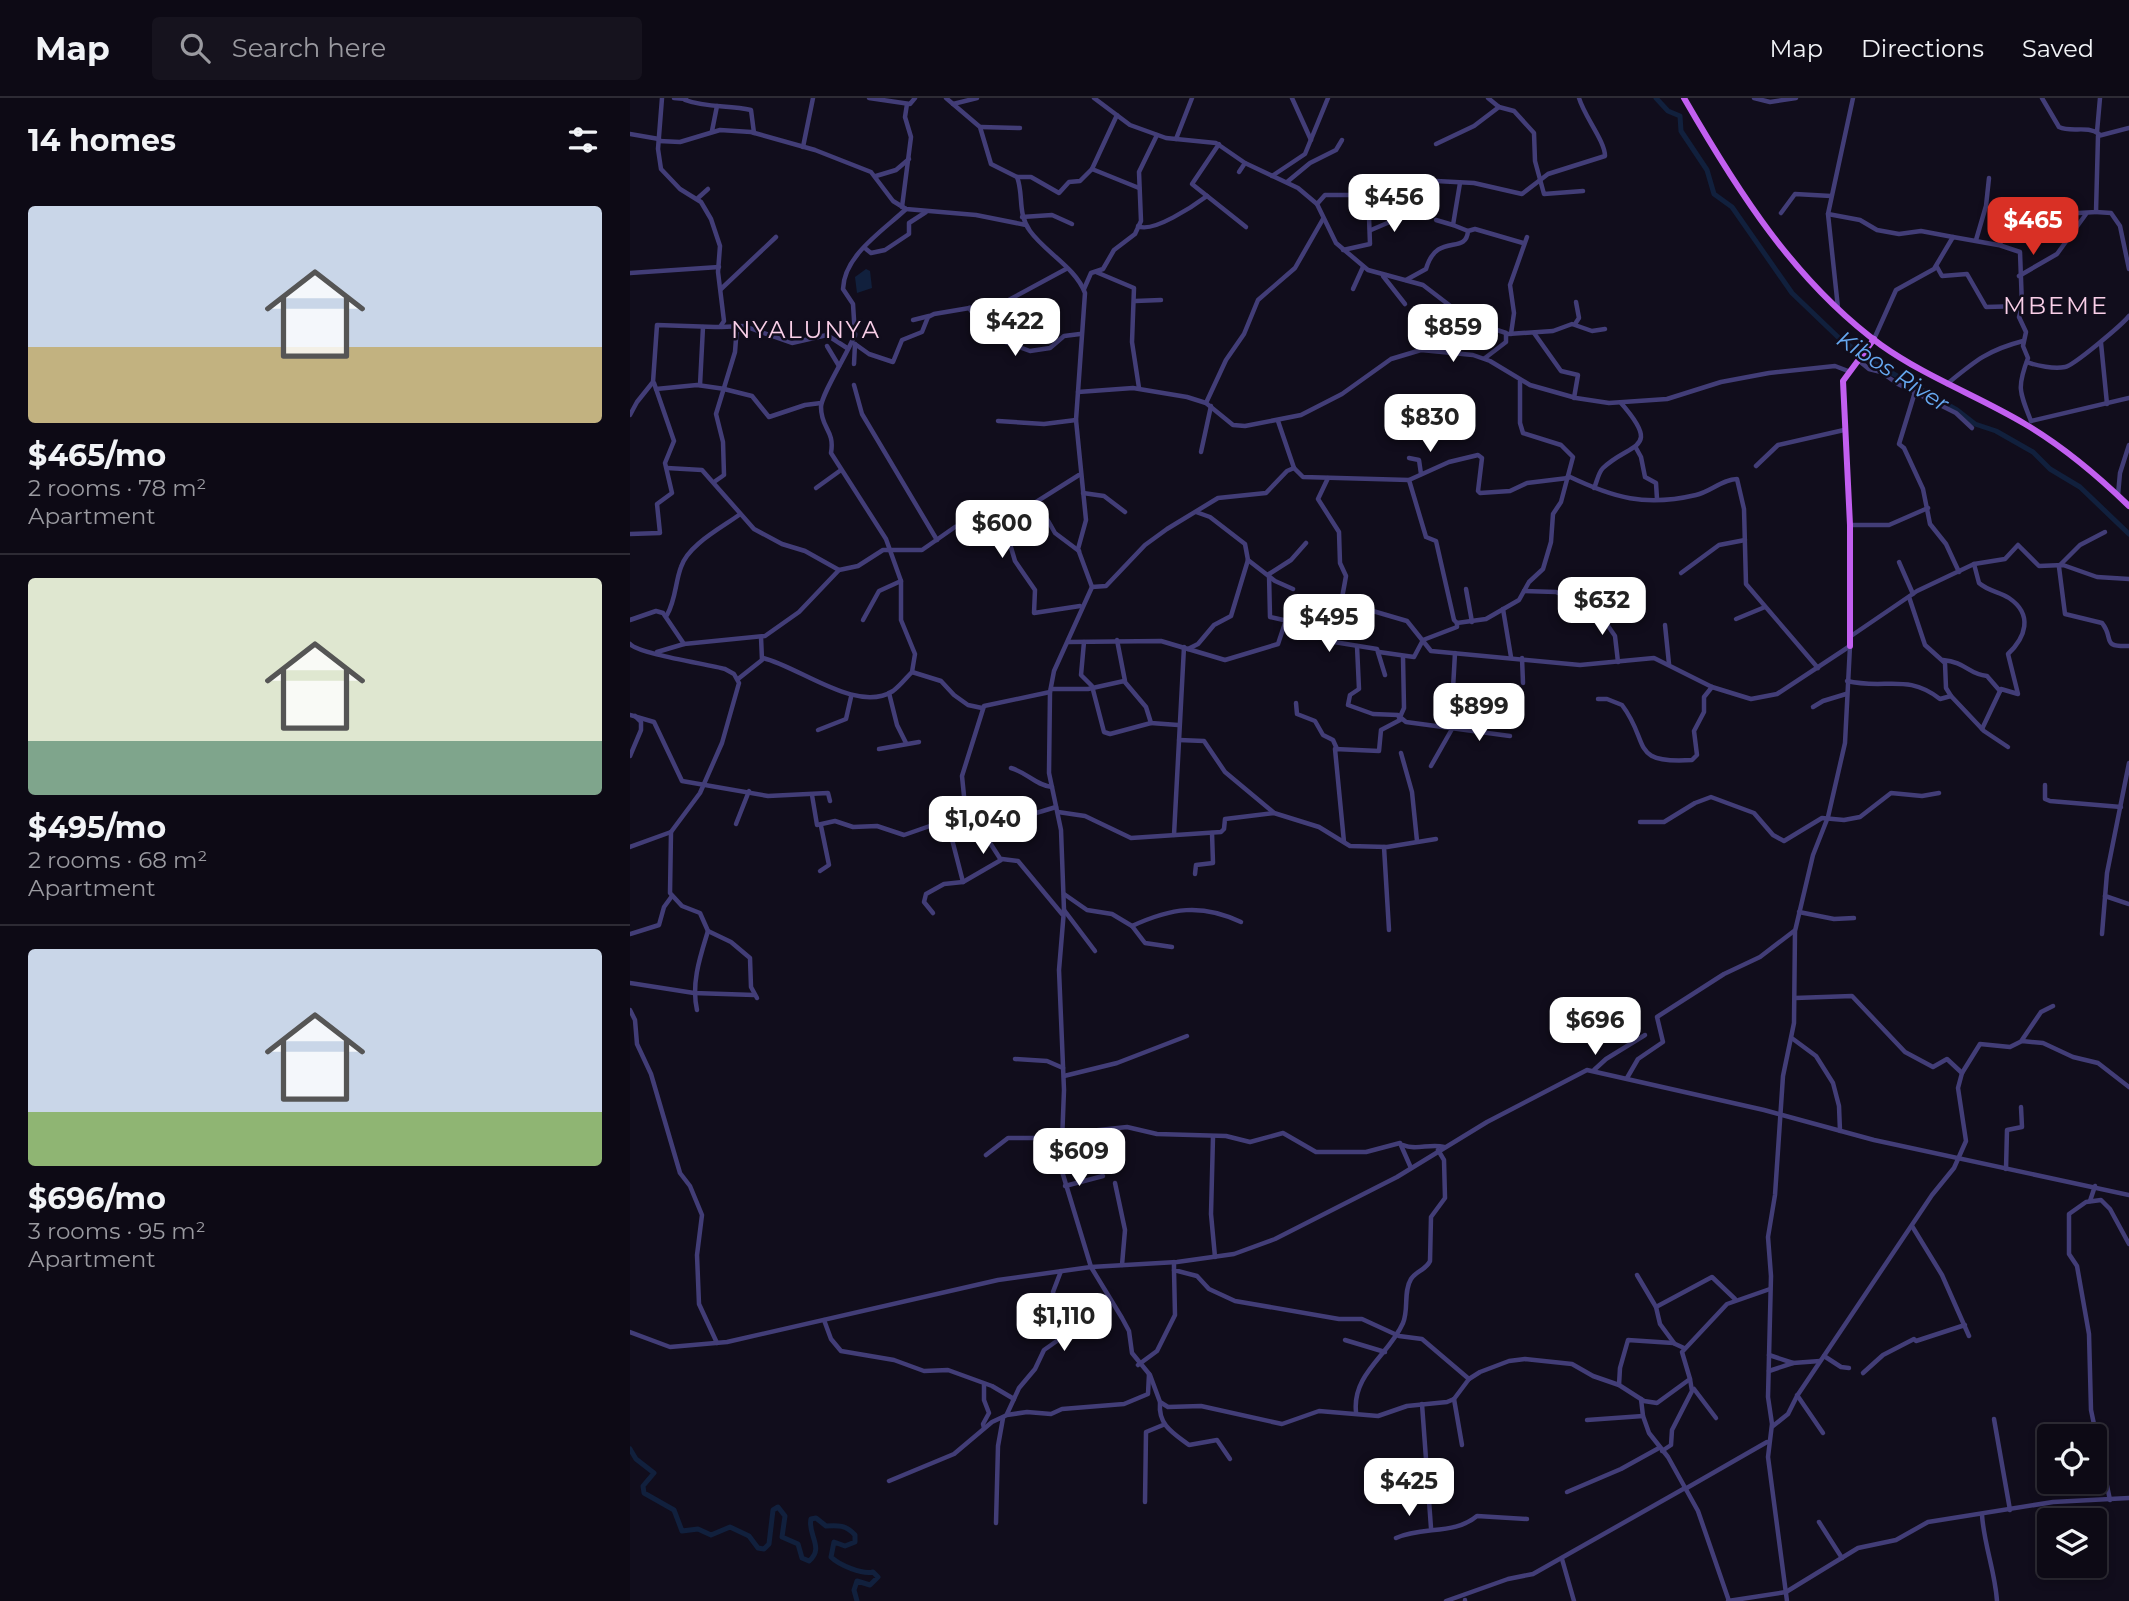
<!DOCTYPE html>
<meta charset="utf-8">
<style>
:root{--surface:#0d0a15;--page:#16131e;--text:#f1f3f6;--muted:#9a9aa0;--line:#2d2b34;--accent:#d93025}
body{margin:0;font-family:Montserrat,sans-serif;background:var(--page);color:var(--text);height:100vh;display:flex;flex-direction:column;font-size:26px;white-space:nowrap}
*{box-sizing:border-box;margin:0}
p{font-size:23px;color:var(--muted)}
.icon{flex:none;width:38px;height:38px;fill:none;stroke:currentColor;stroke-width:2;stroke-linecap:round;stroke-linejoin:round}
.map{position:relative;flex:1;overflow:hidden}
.drawer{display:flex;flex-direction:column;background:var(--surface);width:630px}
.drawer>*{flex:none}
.tools{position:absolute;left:1407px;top:1326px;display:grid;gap:14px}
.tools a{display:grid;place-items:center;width:70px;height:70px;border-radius:7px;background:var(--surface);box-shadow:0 4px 10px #0003,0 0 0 2px var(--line);font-size:35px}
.price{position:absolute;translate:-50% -60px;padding:0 16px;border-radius:14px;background:#fff;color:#222;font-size:23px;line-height:46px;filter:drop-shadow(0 2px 4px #0008)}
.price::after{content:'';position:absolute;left:50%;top:42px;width:21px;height:16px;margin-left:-10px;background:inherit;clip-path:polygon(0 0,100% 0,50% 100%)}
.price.selected{background:var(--accent);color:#fff}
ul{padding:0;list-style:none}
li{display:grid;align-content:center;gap:14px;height:371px;padding:0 28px}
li+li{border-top:2px solid var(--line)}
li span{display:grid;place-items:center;height:217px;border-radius:7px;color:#555}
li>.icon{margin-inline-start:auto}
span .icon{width:126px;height:126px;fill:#fffc;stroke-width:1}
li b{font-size:30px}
h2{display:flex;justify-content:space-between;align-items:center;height:84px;padding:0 28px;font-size:30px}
header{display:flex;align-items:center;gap:42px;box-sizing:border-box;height:98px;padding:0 35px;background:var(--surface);border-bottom:2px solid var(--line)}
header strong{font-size:33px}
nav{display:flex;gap:38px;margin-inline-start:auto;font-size:24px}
.search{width:490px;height:63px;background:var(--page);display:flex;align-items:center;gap:18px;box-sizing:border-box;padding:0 24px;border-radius:7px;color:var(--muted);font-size:26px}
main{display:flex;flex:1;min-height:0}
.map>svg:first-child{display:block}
</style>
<header>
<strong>Map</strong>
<div class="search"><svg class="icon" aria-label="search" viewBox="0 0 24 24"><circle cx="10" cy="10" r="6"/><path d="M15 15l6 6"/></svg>Search here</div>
<nav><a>Map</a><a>Directions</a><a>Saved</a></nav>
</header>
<main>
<section class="drawer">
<h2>14 homes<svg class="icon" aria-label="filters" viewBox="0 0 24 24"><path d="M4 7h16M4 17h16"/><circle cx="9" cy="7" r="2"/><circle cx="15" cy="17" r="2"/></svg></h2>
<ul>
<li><span style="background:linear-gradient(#c9d6e8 65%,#c2b280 0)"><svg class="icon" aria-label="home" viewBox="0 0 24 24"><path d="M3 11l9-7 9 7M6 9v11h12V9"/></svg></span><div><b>$465/mo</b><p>2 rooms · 78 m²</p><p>Apartment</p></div></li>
<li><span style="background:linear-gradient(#dfe7d0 75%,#7fa58c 0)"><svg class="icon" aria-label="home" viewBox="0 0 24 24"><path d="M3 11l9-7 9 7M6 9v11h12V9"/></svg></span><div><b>$495/mo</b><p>2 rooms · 68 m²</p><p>Apartment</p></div></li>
<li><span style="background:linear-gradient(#c9d6e8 75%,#8fb573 0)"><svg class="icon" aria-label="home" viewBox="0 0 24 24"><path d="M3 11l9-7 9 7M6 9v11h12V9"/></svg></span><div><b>$696/mo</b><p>3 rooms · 95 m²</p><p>Apartment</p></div></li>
</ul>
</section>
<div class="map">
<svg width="1499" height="1503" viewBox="0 0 1499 1503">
<rect width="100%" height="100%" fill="#110d1c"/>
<!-- water -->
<path fill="#11203d" d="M236,171L240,173L242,190L227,195L225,179Z"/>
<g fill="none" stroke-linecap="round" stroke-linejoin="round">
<!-- river -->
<g stroke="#11203d" stroke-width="5">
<path d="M1026,0L1038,13L1050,18L1051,33L1077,72L1084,96L1102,109L1162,195L1210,241L1246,266L1327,312L1345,326L1366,333L1403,354L1420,371L1450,389L1499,436"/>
<path d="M0,1351L6,1361L24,1375L13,1388L14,1395L44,1412L52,1433L68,1431L81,1437L100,1429L119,1438L128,1450L134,1451L139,1446L143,1412L148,1409L155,1418L152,1439L168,1446L172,1460L179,1463C195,1450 177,1436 181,1421L186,1420L196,1428C208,1427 216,1427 225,1437V1444L215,1448L204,1444L201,1459C209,1467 233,1477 243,1474L248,1479L240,1487L227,1483L224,1492L227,1503"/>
</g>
<!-- minor -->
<g stroke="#423d77" stroke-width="4.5">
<path d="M44,0L56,1"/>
<path d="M239,0L280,6L285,0"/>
<path d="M316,0L350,29L361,66L387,79C394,97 387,115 400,133C415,154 446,170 455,195L446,322L456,422L448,451L462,489L424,573L420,594L419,675L431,732L434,812L429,872L434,992L431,1070L461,1169L492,1220L499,1233L502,1255L520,1277L530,1304L538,1309L571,1308L652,1326L689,1313L748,1318L777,1308L817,1304L824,1301L839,1281L850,1274L879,1263L895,1261L942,1266L963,1278L989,1287L1014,1303L1027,1305L1060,1281L1052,1254L1097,1206L1140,1191"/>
<path d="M464,0L500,27L536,40L586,45L615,65L668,90L687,106L706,145L738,172L793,187L840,223L876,235V244L855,260"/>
<path d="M662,0L681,42"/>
<path d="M858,0L869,9L884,13L904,35L905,63L914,96L953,93"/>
<path d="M1124,0L1140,4L1166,0"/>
<path d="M1412,0L1429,29C1442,35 1457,27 1469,36"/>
<path d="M55,2C76,10 99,7 121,12L124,35"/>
<path d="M323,6L347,0"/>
<path d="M351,29L390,30"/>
<path d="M82,33L87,8"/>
<path d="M1467,34L1470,0"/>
<path d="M0,36L29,41"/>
<path d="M546,41L562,0"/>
<path d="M29,43L50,44L90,32L121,34L185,52L241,74L263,103L276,111L346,117L396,127"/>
<path d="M589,46L562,86L616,129"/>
<path d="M806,46L844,28L869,9"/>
<path d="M173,49L183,0"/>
<path d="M462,71L487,17"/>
<path d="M609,74L615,65"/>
<path d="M246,78L266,72L279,61"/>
<path d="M642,78L675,56L698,0"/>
<path d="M387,79H401L429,95L439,84L450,83L462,71L509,90"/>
<path d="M806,83L844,85L892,96L918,76L975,58C975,43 954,18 949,0"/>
<path d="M657,84L680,65L706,52L712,42"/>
<path d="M68,100L78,91"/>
<path d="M687,106L695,97H726"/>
<path d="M272,109L281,39L275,19L277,6"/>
<path d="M1466,114L1481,115L1490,128L1499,171"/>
<path d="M1151,115L1165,96L1201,98"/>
<path d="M1198,116L1230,122L1247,132L1269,136L1291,133L1323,139"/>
<path d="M392,119L422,117L442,126"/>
<path d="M806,122L823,127L830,85"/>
<path d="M508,128C522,136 565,107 577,98"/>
<path d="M741,132L776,117"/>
<path d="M838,133L845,131L893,145"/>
<path d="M1346,142L1356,108L1359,80"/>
<path d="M1369,147L1390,154L1392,208L1389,219L1396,234L1393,248L1398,260C1387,289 1389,293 1401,323"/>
<path d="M236,151L241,155L255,152L279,136V125L296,114"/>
<path d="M713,152L740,146L739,119"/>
<path d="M1307,169L1312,178L1337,176L1356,209L1392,208"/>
<path d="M466,174L504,190L502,244L509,290"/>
<path d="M0,175L89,169"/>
<path d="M753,178L775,206"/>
<path d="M1389,178L1427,156L1456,116"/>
<path d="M776,182L796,171C807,133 836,158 838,133L823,127"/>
<path d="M91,191L146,139"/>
<path d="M454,191L461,175L473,171L484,152L505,136L511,123L509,74L527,37"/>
<path d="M723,191L733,169"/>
<path d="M505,203L531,202"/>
<path d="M339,210L359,238L400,253L420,250L434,238L450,236"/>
<path d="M1208,210L1198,116L1223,0"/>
<path d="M283,222L299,218"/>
<path d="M945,226L949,220L946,204"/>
<path d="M91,229L114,228L162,245L197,237L217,250"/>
<path d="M904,235L931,273L948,277L944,300"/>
<path d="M878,236L923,233L942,226L962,233L975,231"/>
<path d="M881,236L884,215L880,187L897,139"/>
<path d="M225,238L223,206L213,191C214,157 254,132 276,111"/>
<path d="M1244,241L1266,192L1304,171L1323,139L1368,147L1398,118L1466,114L1468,38L1499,30"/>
<path d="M1471,245L1477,306"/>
<path d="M225,246L239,256L263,264L272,242L292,234L298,219L304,216L375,204L436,171"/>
<path d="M197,248L209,268"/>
<path d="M1228,262L1239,271L1251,274L1268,286L1326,315L1342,330"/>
<path d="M1397,264C1407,268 1424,271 1435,269C1443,268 1492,227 1499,218"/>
<path d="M224,266L225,246"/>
<path d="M1317,286C1345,263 1358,252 1393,243"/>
<path d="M70,287L73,229"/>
<path d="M224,287L232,316L307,442"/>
<path d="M26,291L67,287L95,291"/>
<path d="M94,291L122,298L139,319L175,307L191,305"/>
<path d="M448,294L503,290L557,299L576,305L603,327L615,328L671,317L712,296L761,261L791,252L843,257L860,263L900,287L946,300L979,305L1037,301L1091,284L1139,275L1205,268L1218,273"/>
<path d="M1285,294L1269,346L1274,350L1293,391L1300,426L1316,446L1329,474"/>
<path d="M576,305L596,262L614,236L628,202L665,170L693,121"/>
<path d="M0,317L7,304L23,284L27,227L85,229H90L94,223L88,174L90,148L81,121L71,104L50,91L31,71L28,51L32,0"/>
<path d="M368,323L414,326L446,322"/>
<path d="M648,323L664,370L673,379L779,382"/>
<path d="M1401,323L1499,300"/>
<path d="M1006,350L1011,359L1015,379L1026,385L1027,401"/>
<path d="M571,354L581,308"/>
<path d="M779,360L789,362L791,376"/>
<path d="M1126,368L1148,347L1214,332"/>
<path d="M37,370L72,372L124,431L152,446L175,453L209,472"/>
<path d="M938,378C984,400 1015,409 1066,397C1080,394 1093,381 1107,381L1114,411L1116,486L1188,570"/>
<path d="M698,380L688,401L709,434L710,465L716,478L704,544L747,551L755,577"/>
<path d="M84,384L94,377L93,344L86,316L105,254L107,228"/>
<path d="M186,390L211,372"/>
<path d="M964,390C967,384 968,375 973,370C1000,344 1033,353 991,305"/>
<path d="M453,395L474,398L495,414"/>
<path d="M1488,397L1490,375L1499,347"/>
<path d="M408,405L425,435L449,453"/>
<path d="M372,419L385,463L405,492L404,515L450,508"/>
<path d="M1220,427H1259L1298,410"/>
<path d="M0,436L30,435L27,406L42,395L35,365L44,343L24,285"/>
<path d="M618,462L645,483L663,491"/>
<path d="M1269,464L1283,496"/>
<path d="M1344,466L1349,485C1358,493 1370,494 1379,500C1404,517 1395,540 1378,556L1388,596L1371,591L1352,631"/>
<path d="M1430,467L1450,447L1475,434"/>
<path d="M1429,469L1435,516L1472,525C1485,541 1470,549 1499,548"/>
<path d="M1051,475L1089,447L1115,442"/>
<path d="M462,489L476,488L515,447L537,431L588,400L636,395L657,373L664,370"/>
<path d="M836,491L842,524"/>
<path d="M894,493L926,494L941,501L965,522L976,525L985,538L988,564"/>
<path d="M1279,499L1295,547L1315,565L1316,590L1321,598L1354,633L1378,649"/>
<path d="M873,511L881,559"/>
<path d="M37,517C46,501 45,485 51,469C58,447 91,430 109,417"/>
<path d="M1106,521L1135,509"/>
<path d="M0,522L26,513L33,515L54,546"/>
<path d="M233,522L249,493L271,483"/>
<path d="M658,523L640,519L639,476L661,462L676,445"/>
<path d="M827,525L824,522L806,443L796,439L779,382L819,364L848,357L852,360L848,393L850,395L880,393L897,385L938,380"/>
<path d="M1035,527L1039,566"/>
<path d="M1221,538L1287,493L1344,466L1375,461L1388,447L1409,468L1433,467L1467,479L1499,481"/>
<path d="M487,542L495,583"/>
<path d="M438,544L531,543L595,562L648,546L655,525L688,507L712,504L777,523L801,553L950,567L1024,560L1082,589L1121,601L1147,596L1220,548"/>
<path d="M454,544L451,577L462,588L474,634L480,636L521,625"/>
<path d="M0,546C9,556 77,566 95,571L104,576L109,585L92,645L70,695L41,734L0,749"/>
<path d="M558,551L568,546L584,527L601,518L618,462L615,446L580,419L566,414"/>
<path d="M27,554L54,546L135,538L169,514L209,472L228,468L253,452H292L325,429L395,411L449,377"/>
<path d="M749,554L784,559L793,542L827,529V525L856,521L889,502L899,484L913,471L921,444L923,416L931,404L943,359L931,347L893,335L890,325V283"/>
<path d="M773,559L774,610L770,619L776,624L880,638"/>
<path d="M133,560C170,569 227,616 263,593C270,588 276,580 282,574L285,556L271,522V483L256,441L201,355C205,332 191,331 191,309C191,296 220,252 225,236"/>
<path d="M892,560L893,585"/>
<path d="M1313,562C1336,564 1338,576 1357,578L1370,593"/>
<path d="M282,574L311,583L324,597L338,607L352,610"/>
<path d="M108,581L132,562L131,539"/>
<path d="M1217,583C1255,592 1277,575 1310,601L1321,598"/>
<path d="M421,591H458L494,583L516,609L521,625L548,627"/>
<path d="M420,594L354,608L332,678L335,708L346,723L356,726L380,723L426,709"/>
<path d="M259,595L267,627L276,645"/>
<path d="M968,601H977L992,607C1021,645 998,666 1062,662L1067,657L1064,633L1074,614V599L1082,589"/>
<path d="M666,605L667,616L685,623L693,637L703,642L707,651"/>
<path d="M1183,609L1193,603L1216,596"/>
<path d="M0,617L24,624L52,683L138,698L198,695L200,703"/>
<path d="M821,626L825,555"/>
<path d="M188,632L216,621L221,599"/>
<path d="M549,642L574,643L595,674L643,714"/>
<path d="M249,651L289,644"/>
<path d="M771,655L782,694L787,743"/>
<path d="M0,658L11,632V624L5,618"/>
<path d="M801,668L822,631"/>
<path d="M381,670C398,675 405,687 422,689"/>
<path d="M1415,687V701L1420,703L1491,709"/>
<path d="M182,697L187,727L205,723L223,729L247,728L274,737L317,722L335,708"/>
<path d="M428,714L455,718L501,740L591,734L594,731L595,721L644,715L689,729L720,748L757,749L806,741"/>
<path d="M317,722L333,784"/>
<path d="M1010,724H1034L1065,705L1081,699L1124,715L1143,737L1154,743L1192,720L1214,722L1230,719L1261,695L1292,698L1309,695"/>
<path d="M106,726L119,693"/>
<path d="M41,734L40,795L52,808L70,815L78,833L101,844L120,860L121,889L127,900"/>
<path d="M544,737L554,549"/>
<path d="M714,744L705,651L749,653L751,632L770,622L768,617L743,616L718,607L720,597L729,591L727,548"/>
<path d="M754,749L759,832"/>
<path d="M372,761L388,763L432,816"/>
<path d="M190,773L199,767L191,728"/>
<path d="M565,776L566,767L583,765L582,735"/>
<path d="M434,796L457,812L482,816L502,828C541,810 571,805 611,824"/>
<path d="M1475,798L1499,806"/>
<path d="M434,812L465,853"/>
<path d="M1169,814L1204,821L1224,820"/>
<path d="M303,815L294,804L296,796L314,786L333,784L371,762L346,723"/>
<path d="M502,828L515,845L542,849"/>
<path d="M0,836L29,827L34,809L42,798"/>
<path d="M1472,836L1477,775L1499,665"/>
<path d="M0,885L64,895L124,897"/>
<path d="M1165,900L1222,898L1275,954L1303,969L1317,961L1332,975"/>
<path d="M0,912L5,922L7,946L21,976L50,1075L60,1088L72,1117L67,1157L69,1206L87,1245"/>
<path d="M67,912C61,885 70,859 78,833"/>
<path d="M1163,941L1186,958L1203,985L1209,1008L1210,1033"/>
<path d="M1392,942L1411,914L1423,908"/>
<path d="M385,961L417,963L433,970"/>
<path d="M964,972L976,961L1015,937"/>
<path d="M434,978L487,965L557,938"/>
<path d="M997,980L1008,961L1033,944L1027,919L1094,876L1130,859L1164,833"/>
<path d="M432,1036L497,1029L527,1036L596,1038L620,1044L653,1035L686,1054H736L770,1045L781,1070"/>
<path d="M583,1039L581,1116L585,1159"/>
<path d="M773,1047C786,1053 800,1045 814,1049"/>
<path d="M356,1057L378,1040H432"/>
<path d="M1376,1071L1377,1032L1392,1029L1391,1009"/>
<path d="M485,1085L495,1132L492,1167"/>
<path d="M435,1088L473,1078"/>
<path d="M1460,1103L1465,1088"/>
<path d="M1282,1128L1312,1177L1339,1238"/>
<path d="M544,1164V1172L567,1178L579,1191L605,1203L709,1221H732L769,1238L792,1241L839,1281"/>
<path d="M1007,1177L1026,1209L1030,1226L1044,1245"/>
<path d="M1026,1209L1082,1179L1105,1201"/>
<path d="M194,1222L201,1241L211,1253L264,1262L294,1273L318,1272L362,1288L384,1301"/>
<path d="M0,1234L40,1249L97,1244L368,1182L461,1169L547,1164L604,1156L645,1141L767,1079L857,1024L957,972L1134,1012L1244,1042L1499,1097"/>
<path d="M715,1242L755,1254"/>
<path d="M1139,1257L1163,1265"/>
<path d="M1194,1258L1211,1269L1219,1270"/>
<path d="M508,1267L527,1253L545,1217L544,1172"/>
<path d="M1139,1273L1163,1265L1190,1263"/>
<path d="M1233,1275L1253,1257L1284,1241L1286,1243L1335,1227"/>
<path d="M354,1287V1302L359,1315L353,1326L354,1330"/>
<path d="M989,1287L990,1270L998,1242L1043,1245L1054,1250"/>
<path d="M1064,1291L1086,1320"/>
<path d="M1167,1297L1193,1335"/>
<path d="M824,1301L832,1347"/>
<path d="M1011,1301L1013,1318L1019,1335L1038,1359L1068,1413L1099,1503"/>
<path d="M530,1305C528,1327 543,1335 559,1347L587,1342L600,1361"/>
<path d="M792,1306L801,1430"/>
<path d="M726,1314C722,1276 759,1257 773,1225C779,1211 773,1194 781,1181C786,1173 796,1172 800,1163L801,1119L815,1100L814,1062L808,1052"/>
<path d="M377,1316L389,1290L405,1271L414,1252L431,1240L423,1194L431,1173"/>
<path d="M1364,1321L1380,1412"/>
<path d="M957,1322L1013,1318"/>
<path d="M1143,1328L1158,1316L1167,1298L1302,1097L1324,1070L1336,1043L1328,990L1332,975L1350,946L1380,949L1392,943L1413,945L1443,959L1468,965L1499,989"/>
<path d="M1032,1353L1041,1347L1042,1332L1062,1293L1060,1281"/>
<path d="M259,1383L324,1356L362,1324L377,1317L397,1314L421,1316L432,1311L494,1306L518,1296L519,1276"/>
<path d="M1055,1391L1137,1344"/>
<path d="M937,1394L991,1371L1029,1350"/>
<path d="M1480,1402L1461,1312L1459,1236L1447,1168L1439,1156V1116L1456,1104L1471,1102L1480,1111L1499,1146"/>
<path d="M515,1404L516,1334L533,1327"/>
<path d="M1352,1417C1354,1447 1365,1473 1367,1503"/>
<path d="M1189,1424L1212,1460"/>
<path d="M366,1425L368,1348L373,1320"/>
<path d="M766,1440C792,1428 825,1437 847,1418L897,1421"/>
<path d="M932,1461L944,1503"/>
<path d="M835,1502V1503"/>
<path d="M816,1503L878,1481L903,1476L1055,1390"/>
<path d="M1098,1503L1156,1494L1228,1450L1266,1442L1298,1424L1423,1404L1499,1400"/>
<path d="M1157,1503L1138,1359L1142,1326L1138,1299L1141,1178L1138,1139L1145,1097L1153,978L1164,925L1165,833L1183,757L1198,719L1215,645L1220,548"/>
</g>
<!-- major -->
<g stroke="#c25ff0" stroke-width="6">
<path d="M1054,0C1107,92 1164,183 1251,247C1296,279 1348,298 1395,326C1434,349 1467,377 1499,408"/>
<path d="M1220,548V427L1213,283L1244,241"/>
</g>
</g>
<g text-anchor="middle" stroke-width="5" stroke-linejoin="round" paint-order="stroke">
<!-- water labels -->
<g font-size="23" font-style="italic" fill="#66a8f0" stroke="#110d1c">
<text transform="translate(1263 273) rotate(33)" y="8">Kibos River</text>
</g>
<!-- quarter labels -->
<g font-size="24" letter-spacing="2" fill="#facfe8" stroke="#110d1c">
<text x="1426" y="216">MBEME</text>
<text x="176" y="240">NYALUNYA</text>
</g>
</g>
</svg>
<div class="tools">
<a><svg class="icon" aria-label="locate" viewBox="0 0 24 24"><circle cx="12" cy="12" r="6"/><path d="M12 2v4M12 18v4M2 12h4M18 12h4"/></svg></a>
<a><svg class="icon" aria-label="layers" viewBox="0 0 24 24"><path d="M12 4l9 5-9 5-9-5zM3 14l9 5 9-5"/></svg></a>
</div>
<b class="price" style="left:764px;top:136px">$456</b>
<b class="price selected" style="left:1403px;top:159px">$465</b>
<b class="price" style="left:385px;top:260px">$422</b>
<b class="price" style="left:823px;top:266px">$859</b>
<b class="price" style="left:800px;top:356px">$830</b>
<b class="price" style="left:372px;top:462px">$600</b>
<b class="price" style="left:972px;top:539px">$632</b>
<b class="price" style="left:699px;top:556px">$495</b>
<b class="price" style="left:849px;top:645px">$899</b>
<b class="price" style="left:353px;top:758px">$1,040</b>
<b class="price" style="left:965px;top:959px">$696</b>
<b class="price" style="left:449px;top:1090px">$609</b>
<b class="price" style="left:434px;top:1255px">$1,110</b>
<b class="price" style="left:779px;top:1420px">$425</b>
</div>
</main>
